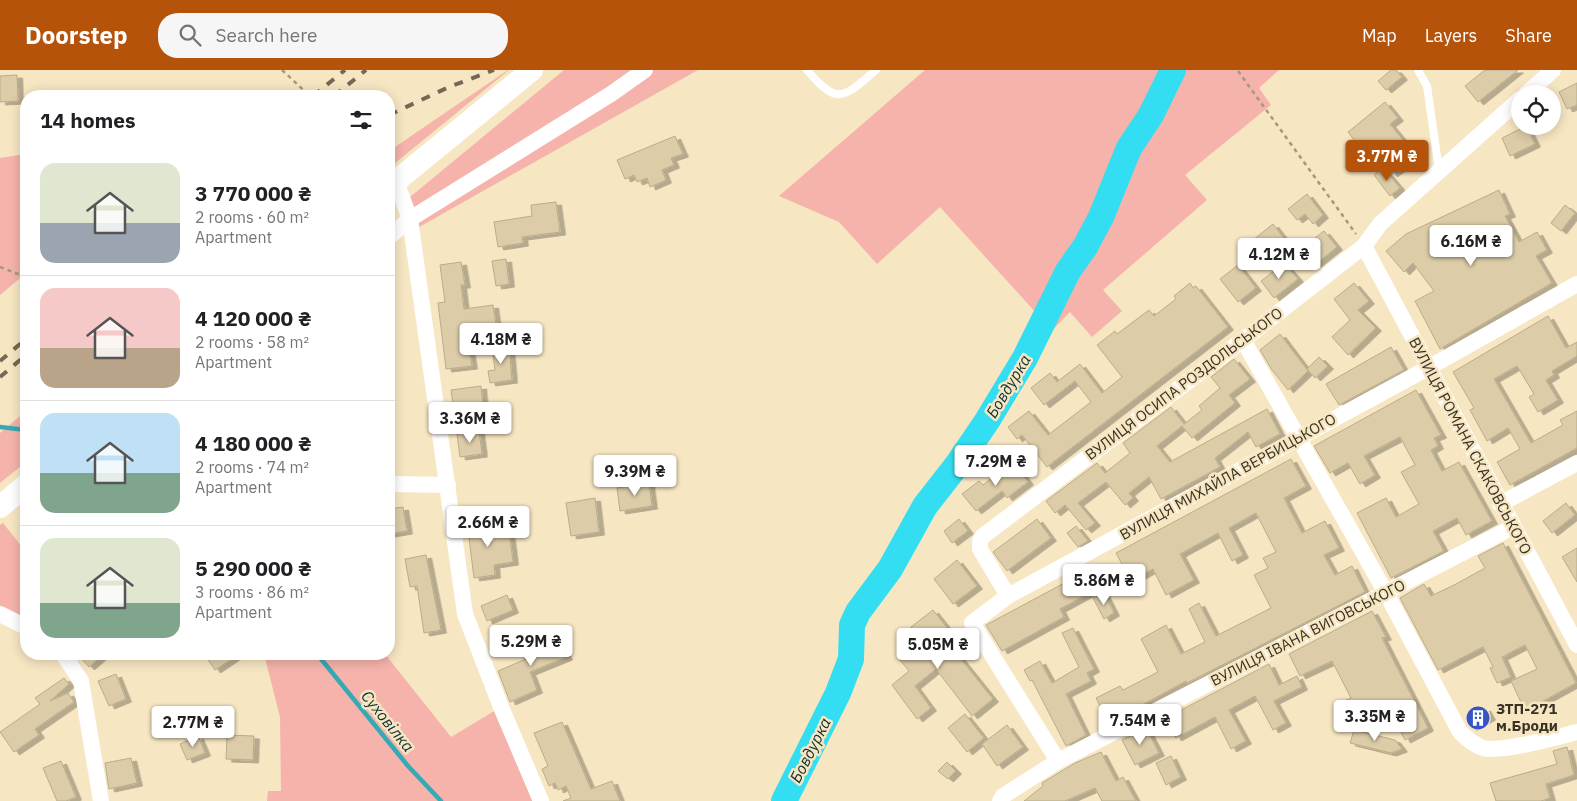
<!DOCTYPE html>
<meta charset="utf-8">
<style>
:root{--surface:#fff;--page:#f6f6f6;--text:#202124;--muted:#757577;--line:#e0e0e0;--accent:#b45309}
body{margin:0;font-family:"IBM Plex Sans",sans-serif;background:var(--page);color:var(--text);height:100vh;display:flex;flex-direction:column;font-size:19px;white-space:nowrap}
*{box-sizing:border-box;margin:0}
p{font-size:16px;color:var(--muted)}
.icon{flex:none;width:28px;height:28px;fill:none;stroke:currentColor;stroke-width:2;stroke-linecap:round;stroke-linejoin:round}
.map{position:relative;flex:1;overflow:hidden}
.details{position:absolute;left:20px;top:20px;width:375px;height:570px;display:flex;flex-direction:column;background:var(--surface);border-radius:20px;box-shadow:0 2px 12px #0003}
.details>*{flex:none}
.fabs{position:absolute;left:1511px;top:15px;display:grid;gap:10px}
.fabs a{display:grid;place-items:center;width:50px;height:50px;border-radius:50%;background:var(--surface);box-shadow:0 2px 12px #0003;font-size:25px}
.price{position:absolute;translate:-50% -42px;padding:0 11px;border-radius:5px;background:#fff;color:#222;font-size:16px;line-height:32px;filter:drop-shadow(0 1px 2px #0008)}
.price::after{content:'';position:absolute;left:50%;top:30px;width:15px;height:11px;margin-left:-8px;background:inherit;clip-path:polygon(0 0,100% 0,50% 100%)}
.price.active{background:var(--accent);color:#fff}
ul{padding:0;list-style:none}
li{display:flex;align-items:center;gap:15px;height:125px;padding:0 20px}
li+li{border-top:1px solid var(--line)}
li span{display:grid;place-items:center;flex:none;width:140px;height:100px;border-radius:15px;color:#555}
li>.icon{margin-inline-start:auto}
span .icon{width:60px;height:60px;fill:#fffc;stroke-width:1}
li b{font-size:21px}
h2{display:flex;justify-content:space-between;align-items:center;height:60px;padding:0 20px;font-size:21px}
header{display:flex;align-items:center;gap:30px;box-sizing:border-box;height:70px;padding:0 25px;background:var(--accent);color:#fff}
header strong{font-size:24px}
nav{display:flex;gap:28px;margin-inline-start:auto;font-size:18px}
.search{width:350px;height:45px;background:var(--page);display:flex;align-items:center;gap:12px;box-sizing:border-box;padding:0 18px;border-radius:20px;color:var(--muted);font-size:19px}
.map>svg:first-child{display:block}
</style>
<header>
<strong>Doorstep</strong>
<div class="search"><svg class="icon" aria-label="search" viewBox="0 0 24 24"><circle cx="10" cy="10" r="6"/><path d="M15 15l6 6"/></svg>Search here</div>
<nav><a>Map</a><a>Layers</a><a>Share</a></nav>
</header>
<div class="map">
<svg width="1577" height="731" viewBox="0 0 1577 731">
<defs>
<filter id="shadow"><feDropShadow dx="5.5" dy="3" stdDeviation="0" flood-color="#0004"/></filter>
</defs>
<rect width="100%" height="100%" fill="#f7e6c2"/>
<!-- green -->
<g fill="#f5b3ab">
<path d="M508,0H509L389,98V81Z"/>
<path d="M564,0H698L412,161L404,132Z"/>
<path d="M925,0H1160L1142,41L1112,89L1084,161L1061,199L1037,244L940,137L877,194L839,152L779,126Z"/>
<path d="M1164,0H1279L1259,18L1271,35L1185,105L1207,130L1103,220L1122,241L1092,267L1070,242L1040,273L993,356L930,439L895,500L863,544L858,555L856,590L836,639L789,731H779L834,621L846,589L847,554L854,540L895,482L921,433L983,348L1009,304L1063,200L1085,163L1115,90L1136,56Z"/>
<path d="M26,84V203L0,225V88Z"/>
<path d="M26,341V392L0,413V363Z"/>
<path d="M3,453L26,482V553L0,540V455Z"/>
<path d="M264,584H385L451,667L501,637L541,731H267L268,721H281L280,647Z"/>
</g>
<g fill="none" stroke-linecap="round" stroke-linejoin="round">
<!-- stream -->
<g stroke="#34aab4" stroke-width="4.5">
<path d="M0,357L26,360"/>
<path d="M317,584L408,696L441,731"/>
</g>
<!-- river -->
<path stroke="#33def2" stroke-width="26" d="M784,731L838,623L851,589L852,555L858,542L890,499L925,436L957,395L987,351L1025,288L1068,201L1085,177L1101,147L1129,78L1151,45L1173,0"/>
</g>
<!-- building -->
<g fill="#dccca8" stroke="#bbac89" filter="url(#shadow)">
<path d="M1391,0H1396L1402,7L1386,20L1378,11Z"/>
<path d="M1485,0H1518L1478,32L1465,16Z"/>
<path d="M17,5L18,31L0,32V6Z"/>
<path d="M1577,13V35L1567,39L1559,22Z"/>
<path d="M1385,32L1398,48L1390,54L1416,86L1392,104L1371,78L1364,83L1348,62Z"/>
<path d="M1526,56L1535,74L1510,86L1502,68Z"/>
<path d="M675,66L683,84L671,88L674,95L662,100L666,110L650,117L647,108L637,112L634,105L625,109L617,90Z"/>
<path d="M1383,98L1400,118L1390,126L1374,105Z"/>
<path d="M1499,120L1510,144L1505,146L1519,172L1537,162L1547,180L1536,186L1552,213L1440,279L1415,231L1434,221L1413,193L1404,202L1386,181L1406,164Z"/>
<path d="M1307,124L1323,145L1313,154L1305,144L1297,150L1288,139Z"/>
<path d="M556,132L560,162L522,167L523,173L498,177L494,152L532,146L531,135Z"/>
<path d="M1565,135L1575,143L1561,161L1551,153Z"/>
<path d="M1273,154L1289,175L1278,184L1270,174L1256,185L1248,174Z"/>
<path d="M1324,161L1337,177L1316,194L1302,178Z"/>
<path d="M506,189L509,214L496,216L492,191Z"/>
<path d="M461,192L465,215H461L464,239L493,235L496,255L466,259L472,296L446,299L438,233L445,232L440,195Z"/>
<path d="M1284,193L1298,209L1274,228L1261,211Z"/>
<path d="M1238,195L1256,218L1238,232L1220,209Z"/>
<path d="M1190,213L1193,218L1196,216L1228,257L1047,397L1022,365L1017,369L1008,357L1029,341L1048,365L1091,332L1075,311L1044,335L1031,318L1050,303L1057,312L1080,294L1102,323L1122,307L1097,275L1115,261L1117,264L1149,240L1154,246L1176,229L1174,226Z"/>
<path d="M1354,213L1369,231L1358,240L1376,258L1348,285L1332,267L1350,250L1334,229Z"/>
<path d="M1548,246L1566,278L1577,272V286L1552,301L1554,305L1546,310L1558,330L1538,342L1529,327L1534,324L1517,296L1494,309L1531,373L1563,355L1560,350L1577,341V378L1510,415L1497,392L1520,379L1508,358L1487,371L1470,340L1474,338L1453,302Z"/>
<path d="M1280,264L1308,301L1288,320L1272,300L1260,280Z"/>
<path d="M509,276L512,310L490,313L488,301L495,300L492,278Z"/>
<path d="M1391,277L1404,300L1339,335L1326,314Z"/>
<path d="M1319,287L1328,296L1315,308L1307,299Z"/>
<path d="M1234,289L1250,309L1229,325L1235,333L1192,368L1182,356L1157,376L1170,392L1267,339L1280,364L1256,377L1248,362L1215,388L1220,397L1161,429L1149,407L1129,423L1133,428L1125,435L1106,412L1078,433L1095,453L1086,460L1065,435L1055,443L1046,431L1097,393L1105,403L1130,383L1123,373L1171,337L1184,354L1202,340L1199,336L1220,318L1211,307Z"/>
<path d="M481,316L483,337L454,341L451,320Z"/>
<path d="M1416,320L1441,365L1434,368L1438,376L1431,380L1442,401L1459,392L1492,451L1466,465L1457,448L1433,461L1444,481L1391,508L1357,443L1386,428L1396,447L1419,434L1401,402L1415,395L1400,367L1364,386L1375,405L1360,414L1348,393L1330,403L1314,376Z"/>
<path d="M479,361L482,384L460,387L457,364Z"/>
<path d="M1291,389L1306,416L1284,428L1302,463L1325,451L1339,478L1324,485L1335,505L1352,496L1365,522L1187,613L1186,611L1109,653L1096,628L1120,616L1123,620L1158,602L1141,569L1166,555L1181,584L1205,572L1189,539L1199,533L1216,566L1271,538L1254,505L1268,498L1263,488L1276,482L1256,443L1229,458L1243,485L1232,491L1218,463L1180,484L1194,510L1166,525L1153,499L1131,511L1116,483Z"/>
<path d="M1013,392L1028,412L1007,428L1002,421L976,441L962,424L979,411L983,415Z"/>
<path d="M649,413L652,436L620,441L617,418Z"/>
<path d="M595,428L599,462L571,466L566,433Z"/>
<path d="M1566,433L1575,445L1552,463L1543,451Z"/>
<path d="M403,437L407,461L389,464V439Z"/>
<path d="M489,449L490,462L509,460L513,492L494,495L495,505L474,508L467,452Z"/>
<path d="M959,449L968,461L952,473L944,461Z"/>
<path d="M1037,449L1051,468L1007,501L993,482Z"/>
<path d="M1076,456L1088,471L1078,477L1067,463Z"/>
<path d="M1503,473L1576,613L1525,641L1511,611L1537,599L1525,575L1502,587L1511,607L1497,613L1490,598L1493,597L1483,577L1438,600L1400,528L1424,514L1431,526L1456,514L1485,498L1478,486Z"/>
<path d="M1577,478V512L1562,487Z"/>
<path d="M426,485L441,560L424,563L417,516L410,517L405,489Z"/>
<path d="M957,490L977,516L953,534L934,509Z"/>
<path d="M1083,503L1093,521L1060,539L1064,547L1002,581L986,555Z"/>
<path d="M1104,523L1114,543L1104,549L1093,528Z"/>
<path d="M507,525L513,540L487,551L481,536Z"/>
<path d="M933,540L948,559L941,564L993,629L972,646L936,599L915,616L931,638L917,649L892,615L909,601L900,590L923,572L911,557Z"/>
<path d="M1372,541L1386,567L1382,568L1428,658L1405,670L1385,631L1349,650L1340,633L1351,628L1332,591L1300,606L1289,584Z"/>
<path d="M1073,558L1094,599L1087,603L1091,611L1066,624L1086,665L1066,676L1032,610L1030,611L1024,600L1040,591L1052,613L1079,597L1062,563Z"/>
<path d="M555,560L567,587L530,602L537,620L510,632L498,601L540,583L534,569Z"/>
<path d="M77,584H104L89,597Z"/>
<path d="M204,584H239L215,600Z"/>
<path d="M1269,594L1279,615L1297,606L1302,617L1274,631L1286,653L1273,660L1255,626L1229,640L1246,671L1231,679L1215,647L1176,668L1166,648Z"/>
<path d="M116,604L126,629L109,636L98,611Z"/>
<path d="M64,608L69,614L50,631L68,623L74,632L35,659L39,665L14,682L0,662L40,634L35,628Z"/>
<path d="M1485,638L1490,647L1471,658L1466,648Z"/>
<path d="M965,644L984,668L967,682L948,658Z"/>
<path d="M562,652L591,719L612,711L620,731H563L571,728L566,716L558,720L555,713L549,716L542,699L548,696L534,663Z"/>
<path d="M1007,655L1023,677L997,696L982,674Z"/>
<path d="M1146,658L1159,683L1135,695L1122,670Z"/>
<path d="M1354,660L1395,670L1402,679L1391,683L1350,673Z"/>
<path d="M227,665L254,666L253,690L226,689Z"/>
<path d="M198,666L205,683L187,690L180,674Z"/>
<path d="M1567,677L1574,705L1546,714L1550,728L1541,731H1496L1490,713L1557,694L1553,681Z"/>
<path d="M1101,682L1116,711L1123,707L1136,731H1102L1095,718L1065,731H1024L1043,716L1042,713L1075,693Z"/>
<path d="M1171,686L1181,707L1166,715L1156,693Z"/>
<path d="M131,688L137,713L109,719L105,693Z"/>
<path d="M61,691L76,727L66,731H57L43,698Z"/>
<path d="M947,692L956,701L948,709L938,701Z"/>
</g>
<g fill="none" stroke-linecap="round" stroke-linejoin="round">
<!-- path -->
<g stroke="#a4987e" stroke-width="2.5" stroke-dasharray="4 4" stroke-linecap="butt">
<path d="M282,0L310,26"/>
<path d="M1238,1L1356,164"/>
<path d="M0,197L26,207"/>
</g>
<!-- lane -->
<g stroke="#fff" stroke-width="8">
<path d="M807,0C838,37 844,27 876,0"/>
<path d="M1418,0L1427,16L1439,100"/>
</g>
<!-- street -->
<g stroke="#fff" stroke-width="16">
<path d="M1526,24L1553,0"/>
<path d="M396,111L410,149L465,544L501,637L541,731"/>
<path d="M389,167L410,149L611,24L645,0"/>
<path d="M1364,176L1577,575"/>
<path d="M1243,270L1386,523L1460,662C1467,669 1474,675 1483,678C1501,683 1557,667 1577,662"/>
<path d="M389,414L448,415"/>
<path d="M1500,434L1577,393"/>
<path d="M1008,526L980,479V471L983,466L1243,270L1364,176L1380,154L1520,29"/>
<path d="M0,544L26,557"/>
<path d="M63,584L81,611L101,731"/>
<path d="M1058,691L972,553L1008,526L1428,298L1577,214"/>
<path d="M1000,731L1003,726L1058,691L1513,457"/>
</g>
<!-- secondary -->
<g stroke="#fff" stroke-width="22">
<path d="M389,117L532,0"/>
<path d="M0,437L26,415"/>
</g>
<!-- rail -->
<g stroke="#726954" stroke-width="4" stroke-dasharray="9 9" stroke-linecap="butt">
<path d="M313,26L345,0"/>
<path d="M334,26L366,0"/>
<path d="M389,45L449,17L494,0"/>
<path d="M0,291L26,269"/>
<path d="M0,307L26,285"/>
</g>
</g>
<!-- icons -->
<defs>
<symbol id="building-disc" viewBox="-11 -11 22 22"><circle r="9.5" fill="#3355c5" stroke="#f7e6c2"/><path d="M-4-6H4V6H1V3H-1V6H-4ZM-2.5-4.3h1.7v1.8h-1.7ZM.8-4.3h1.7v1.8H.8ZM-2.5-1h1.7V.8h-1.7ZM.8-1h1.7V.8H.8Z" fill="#fff"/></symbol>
</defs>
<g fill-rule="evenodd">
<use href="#building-disc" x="1464" y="634" width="28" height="28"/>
</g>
<g text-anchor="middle" stroke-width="5" stroke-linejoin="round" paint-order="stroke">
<!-- street labels -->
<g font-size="15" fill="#383224" stroke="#f7e6c2">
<text transform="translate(1184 314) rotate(-37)" y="5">ВУЛИЦЯ ОСИПА РОЗДОЛЬСЬКОГО</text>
<text transform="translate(1470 376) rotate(62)" y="5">ВУЛИЦЯ РОМАНА СКАКОВСЬКОГО</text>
<text transform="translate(1228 407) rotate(-29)" y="5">ВУЛИЦЯ МИХАЙЛА ВЕРБИЦЬКОГО</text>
<text transform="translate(1308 563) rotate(-27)" y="5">ВУЛИЦЯ ІВАНА ВИГОВСЬКОГО</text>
</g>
<!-- poi labels -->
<g font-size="15" font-weight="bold" fill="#383224" stroke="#f7e6c2" text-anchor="start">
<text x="1496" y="644">ЗТП-271<tspan x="1496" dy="17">м.Броди</tspan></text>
</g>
<!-- water labels -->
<g font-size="16" font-style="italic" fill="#0d2f33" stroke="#f7e6c2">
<text transform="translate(1008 316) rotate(-59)" y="6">Бовдурка</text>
<text transform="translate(388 651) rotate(51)" y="6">Суховілка</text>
<text transform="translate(810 680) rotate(-63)" y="6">Бовдурка</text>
</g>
</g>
</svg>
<div class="fabs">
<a><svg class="icon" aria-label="locate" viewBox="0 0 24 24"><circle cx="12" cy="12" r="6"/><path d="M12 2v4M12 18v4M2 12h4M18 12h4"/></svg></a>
</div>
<b class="price active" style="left:1387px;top:112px">3.77M ₴</b>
<b class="price" style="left:1471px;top:197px">6.16M ₴</b>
<b class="price" style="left:1279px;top:210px">4.12M ₴</b>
<b class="price" style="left:501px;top:295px">4.18M ₴</b>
<b class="price" style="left:470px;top:374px">3.36M ₴</b>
<b class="price" style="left:996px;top:417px">7.29M ₴</b>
<b class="price" style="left:635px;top:427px">9.39M ₴</b>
<b class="price" style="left:488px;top:478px">2.66M ₴</b>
<b class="price" style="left:1104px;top:536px">5.86M ₴</b>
<b class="price" style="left:531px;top:597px">5.29M ₴</b>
<b class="price" style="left:938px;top:600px">5.05M ₴</b>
<b class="price" style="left:1375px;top:672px">3.35M ₴</b>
<b class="price" style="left:1140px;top:676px">7.54M ₴</b>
<b class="price" style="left:193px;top:678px">2.77M ₴</b>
<section class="details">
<h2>14 homes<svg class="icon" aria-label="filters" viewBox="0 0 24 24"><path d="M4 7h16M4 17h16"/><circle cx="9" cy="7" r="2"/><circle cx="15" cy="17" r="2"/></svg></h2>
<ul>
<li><span style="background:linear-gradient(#dfe7d0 60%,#9aa5b1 0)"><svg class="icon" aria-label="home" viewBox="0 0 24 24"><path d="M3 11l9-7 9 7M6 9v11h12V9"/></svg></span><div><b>3 770 000 ₴</b><p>2 rooms · 60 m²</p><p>Apartment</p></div></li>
<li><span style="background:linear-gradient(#f6c9c9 60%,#b9a48a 0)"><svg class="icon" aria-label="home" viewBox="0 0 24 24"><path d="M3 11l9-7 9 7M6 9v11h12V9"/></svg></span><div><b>4 120 000 ₴</b><p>2 rooms · 58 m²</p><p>Apartment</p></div></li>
<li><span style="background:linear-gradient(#bfe0f5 60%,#7fa58c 0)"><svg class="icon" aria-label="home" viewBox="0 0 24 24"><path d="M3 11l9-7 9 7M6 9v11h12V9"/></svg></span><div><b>4 180 000 ₴</b><p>2 rooms · 74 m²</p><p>Apartment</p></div></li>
<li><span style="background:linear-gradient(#dfe7d0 65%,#7fa58c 0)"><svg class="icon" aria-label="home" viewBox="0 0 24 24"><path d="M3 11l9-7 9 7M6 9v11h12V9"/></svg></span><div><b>5 290 000 ₴</b><p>3 rooms · 86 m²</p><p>Apartment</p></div></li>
</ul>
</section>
</div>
